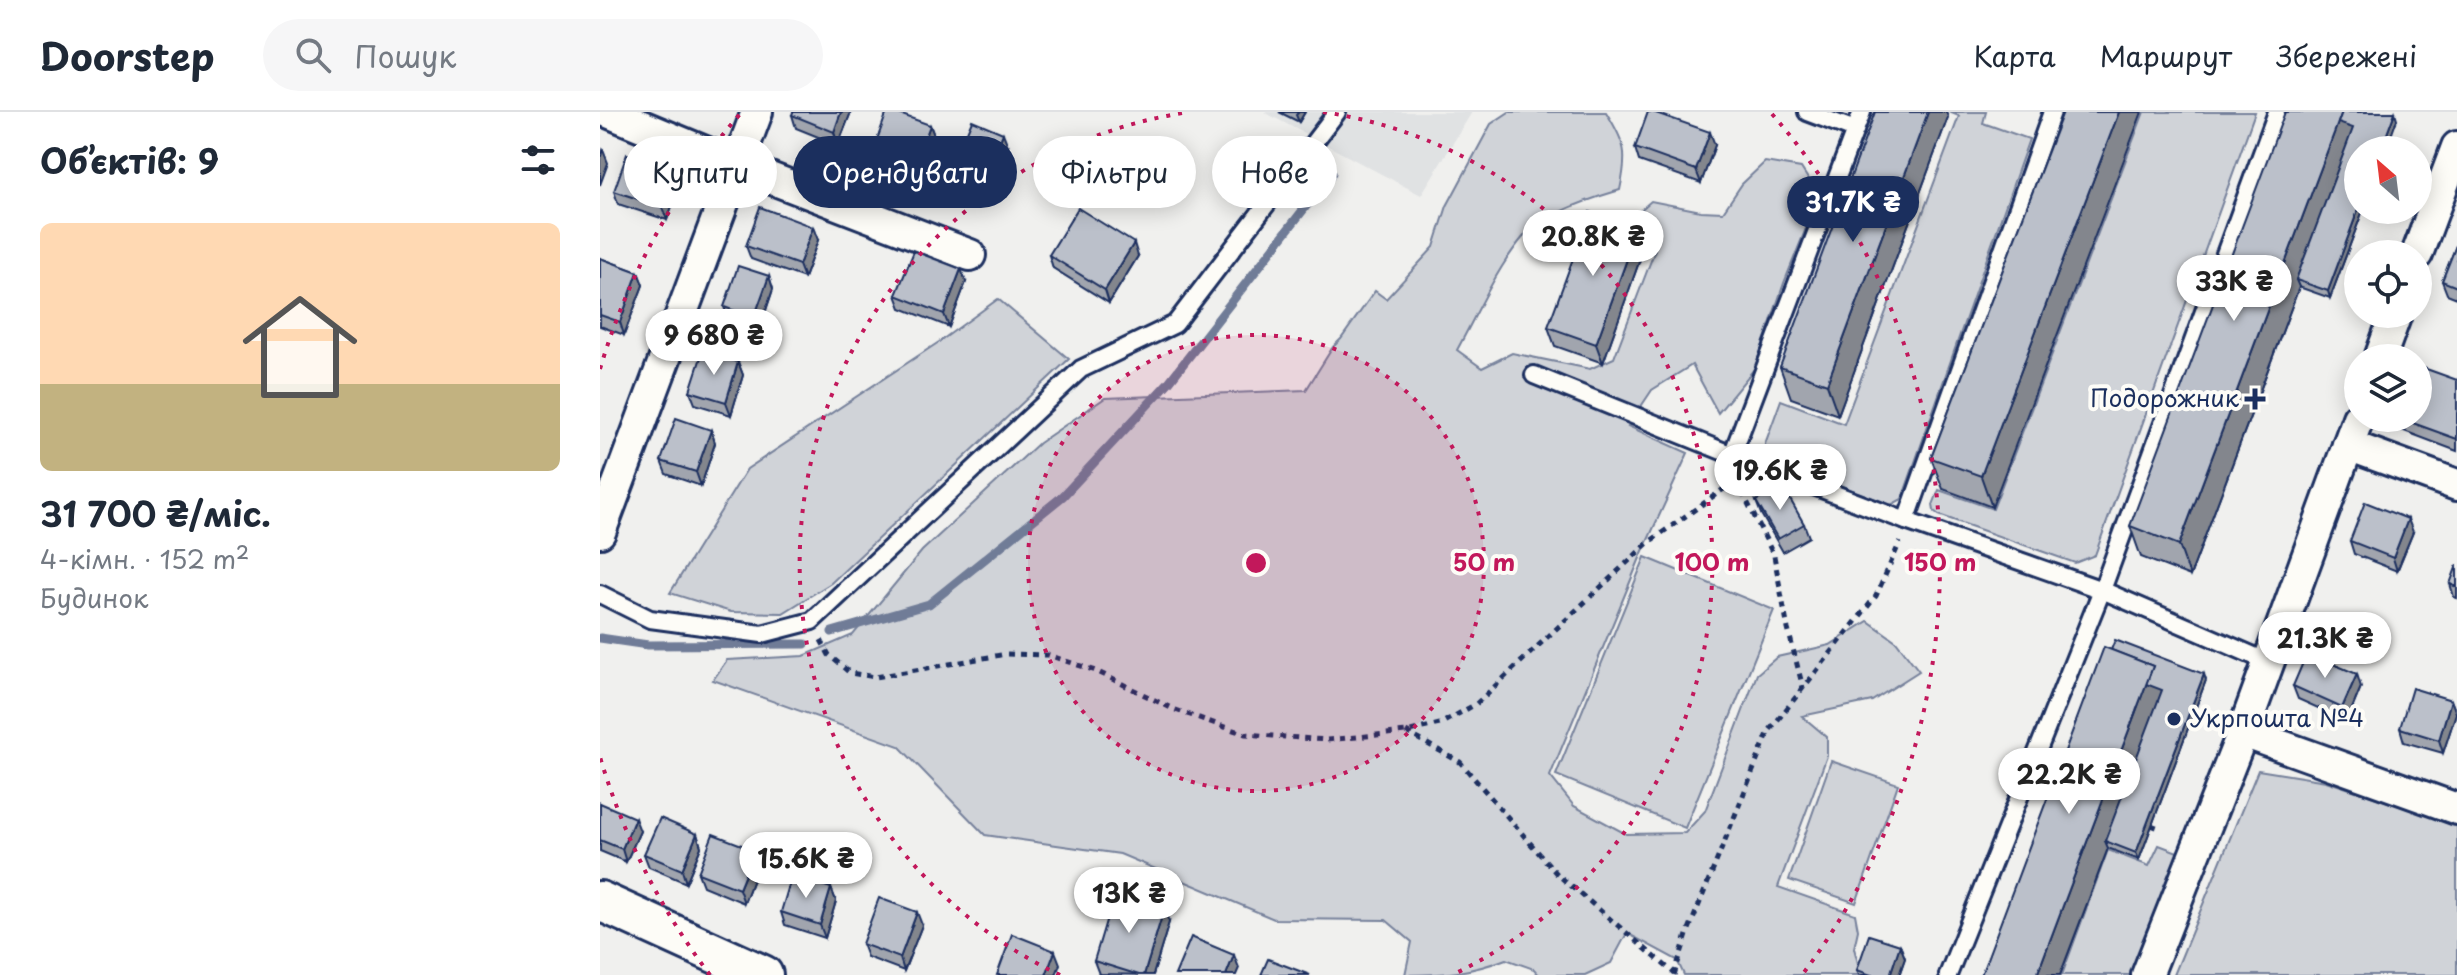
<!DOCTYPE html>
<html lang="uk">
<meta charset="utf-8">
<style>
:root{--surface:#fff;--page:#f6f6f7;--text:#1f2937;--muted:#747a83;--line:#e0e1e3;--accent:#1b2f5e}
body{margin:0;font-family:"Playpen Sans",sans-serif;background:var(--page);color:var(--text);height:100vh;display:flex;flex-direction:column;font-size:30px;white-space:nowrap}
*{box-sizing:border-box;margin:0}
p{font-size:26px;color:var(--muted)}
.icon{flex:none;width:44px;height:44px;fill:none;stroke:currentColor;stroke-width:2;stroke-linecap:round;stroke-linejoin:round}
.map{position:relative;flex:1;overflow:hidden}
.sheet{display:flex;flex-direction:column;background:var(--surface);width:600px}
.sheet>*{flex:none}
.hud{position:absolute;left:24px;top:24px;width:760px;height:72px;display:flex;gap:16px}
.needle{width:52px;rotate:332deg}
.tools{position:absolute;left:1744px;top:24px;display:grid;gap:16px}
.tools a{display:grid;place-items:center;width:88px;height:88px;border-radius:50%;background:var(--surface);box-shadow:0 4px 20px #0003;font-size:40px}
.price{position:absolute;translate:-50% -68px;padding:0 18px;border-radius:28px;background:#fff;color:#222;font-size:26px;line-height:52px;filter:drop-shadow(0 2px 4px #0008)}
.price::after{content:'';position:absolute;left:50%;top:48px;width:24px;height:18px;margin-left:-12px;background:inherit;clip-path:polygon(0 0,100% 0,50% 100%)}
.price.active{background:var(--accent);color:#fff}
ul{padding:0;list-style:none}
li{display:grid;align-content:center;gap:16px;height:424px;padding:0 40px}
li span{display:grid;place-items:center;height:248px;border-radius:12px;color:#555}
li>.icon{margin-inline-start:auto}
span .icon{width:144px;height:144px;fill:#fffc;stroke-width:1}
li b{font-size:34px}
h2{display:flex;justify-content:space-between;align-items:center;height:96px;padding:0 40px;font-size:34px}
.tag{padding:0 28px;border-radius:36px;background:var(--surface);box-shadow:0 4px 20px #0003;font-size:28px;line-height:72px}
.tag.active{background:var(--accent);color:#fff}
header{display:flex;align-items:center;gap:48px;box-sizing:border-box;height:112px;padding:0 40px;background:var(--surface);border-bottom:2px solid var(--line)}
header strong{font-size:38px}
nav{display:flex;gap:44px;margin-inline-start:auto;font-size:28px}
.search{width:560px;height:72px;background:var(--page);display:flex;align-items:center;gap:20px;box-sizing:border-box;padding:0 28px;border-radius:44px;color:var(--muted);font-size:30px}
main{display:flex;flex:1;min-height:0}
.map>svg:first-child{display:block}
</style>
<header>
<strong>Doorstep</strong>
<div class="search"><svg class="icon" aria-label="search" viewBox="0 0 24 24"><circle cx="10" cy="10" r="6"/><path d="M15 15l6 6"/></svg>Пошук</div>
<nav><a>Карта</a><a>Маршрут</a><a>Збережені</a></nav>
</header>
<main>
<section class="sheet">
<h2>Об’єктів: 9<svg class="icon" aria-label="filters" viewBox="0 0 24 24"><path d="M4 7h16M4 17h16"/><circle cx="9" cy="7" r="2"/><circle cx="15" cy="17" r="2"/></svg></h2>
<ul>
<li><span style="background:linear-gradient(#ffd9b3 65%,#c2b280 0)"><svg class="icon" aria-label="home" viewBox="0 0 24 24"><path d="M3 11l9-7 9 7M6 9v11h12V9"/></svg></span><div><b>31 700 ₴/міс.</b><p>4-кімн. · 152 m²</p><p>Будинок</p></div></li>
</ul>
</section>
<div class="map">
<svg width="1857" height="863" viewBox="0 0 1857 863">
<rect width="100%" height="100%" fill="#f0f0ee"/>
<filter id="ink" filterUnits="userSpaceOnUse"><feTurbulence type="fractalNoise" baseFrequency=".0125" numOctaves="2"/><feDisplacementMap in="SourceGraphic" scale="16" xChannelSelector="R" yChannelSelector="G"/><feConvolveMatrix kernelMatrix="1 2 1 2 8 2 1 2 1" color-interpolation-filters="sRGB"/></filter>
<g filter="url(#ink)">
<!-- built -->
<path fill="#e0e2e3" d="M664,0H872L821,83Z"/>
<!-- green -->
<g fill="#d0d3d8" stroke="#76819b" stroke-width="2">
<path d="M909,0H1006C1026,32 1028,41 1020,78C993,86 943,103 924,124C896,157 878,200 857,238L882,256L912,241L990,257L1014,246L1055,138L1034,124L1030,107L1051,89L1101,99L1123,100L1142,72L1165,50L1201,56L1219,84L1184,171L1155,256L1118,301L1092,253L1052,278L1028,314L1088,341L1042,441L950,664L974,694L1026,722L1085,721L1105,699L1157,562L1177,545L1230,533L1268,509L1296,529L1319,559L1272,589L1202,604L1227,625V644L1178,775L1255,802L1258,818L1254,836L1261,863H1084L1077,848L1027,821L1011,851L985,863H939L934,857L906,847C870,861 843,863 805,863L812,830L786,808L674,807L520,742L385,723L299,634L113,568L127,548L204,544L253,523L322,439L439,331L505,286L706,278L733,235L741,227L775,179L786,187L834,135L847,94L891,12Z"/>
<path d="M1349,0H1386L1383,11L1429,27L1302,387L1291,393L1177,349L1166,344L1165,332L1181,288L1244,312L1359,4Z"/>
<path d="M1544,0H1655L1495,443L1475,451L1339,403L1334,399L1333,393L1339,378L1393,397Z"/>
<path d="M398,187L469,247L231,471L183,501L131,500L70,481L147,357L339,230Z"/>
<path d="M1045,445L1174,498L1085,716L956,663Z"/>
<path d="M1231,649L1298,672L1256,791L1189,768Z"/>
<path d="M1658,658L1726,669L1857,713V863H1574Z"/>
<path d="M1559,733L1583,742L1534,863H1462L1508,738L1549,754Z"/>
</g>
<g fill="none" stroke-linecap="round" stroke-linejoin="round">
<!-- stream -->
<g stroke="#6f7b97" stroke-width="9">
<path d="M232,520L329,492L463,384L569,270L732,61"/>
<path d="M0,526L48,533L205,532"/>
</g>
<defs>
<g id="service">
<path d="M1207,0L1255,18L1262,0"/>
<path d="M1255,18L1132,343L1306,409L1502,478L1668,550"/>
<path d="M934,263L1132,343"/>
<path d="M1306,409L1452,0"/>
<path d="M0,482L50,507L162,522L212,509L481,257L575,212L737,0"/>
<path d="M1348,863L1502,478L1677,0"/>
</g>
<g id="minor">
<path d="M8,0L136,53L370,143"/>
<path d="M1817,142L1857,35"/>
<path d="M1780,246L1796,202"/>
<path d="M1748,333L1857,373"/>
<path d="M0,420L157,0"/>
<path d="M1643,620L1857,697"/>
<path d="M1547,863L1643,620L1758,306"/>
</g>
<path id="tertiary" d="M0,789L163,863"/>
</defs>
<!-- service casing -->
<use href="#service" stroke="#1b2f5e" stroke-width="22"/>
<!-- minor casing -->
<use href="#minor" stroke="#1b2f5e" stroke-width="36"/>
<!-- tertiary casing -->
<use href="#tertiary" stroke="#1b2f5e" stroke-width="44"/>
<!-- path -->
<g stroke="#1b2f5e" stroke-width="5" stroke-dasharray="6 6" stroke-linecap="butt">
<path d="M1137,369L1174,444L1188,517L1203,576"/>
<path d="M221,528L229,543L250,561L276,565L406,542L448,543L496,559L573,597L645,622L727,628L806,620L840,612L876,592L1049,430L1135,369"/>
<path d="M1590,612L1598,615"/>
<path d="M806,620L860,650L957,762L1074,861"/>
<path d="M1551,713L1559,716"/>
<path d="M1074,863L1088,820L1169,619L1276,484L1300,430"/>
</g>
<!-- service -->
<use href="#service" stroke="#fdfcf7" stroke-width="16"/>
<!-- minor -->
<use href="#minor" stroke="#fdfcf7" stroke-width="30"/>
<!-- tertiary -->
<use href="#tertiary" stroke="#fdfcf7" stroke-width="38"/>
</g>
<!-- wall -->
<g fill="#a1a5ae" stroke="#1b2f5e" stroke-width="2">
<path d="M251,0L238,33L196,16L192,3Z"/>
<path d="M679,0H705L699,10Z"/>
<path d="M1463,0L1392,395L1343,377L1331,346Z"/>
<path d="M1348,5L1238,303L1191,286L1180,255Z"/>
<path d="M1797,7L1758,98H1763L1730,186L1699,175L1590,464L1541,445L1530,414Z"/>
<path d="M330,13L335,26L320,67L278,53L273,39Z"/>
<path d="M1115,33L1101,71L1039,49L1035,36Z"/>
<path d="M408,34L385,92L353,79L348,66Z"/>
<path d="M80,72L67,108L18,92L14,79Z"/>
<path d="M218,128L204,166L151,147L146,134Z"/>
<path d="M1857,131V186L1847,182L1842,169Z"/>
<path d="M1044,136L1003,251L955,234L948,215Z"/>
<path d="M449,143L538,144L509,191L453,156Z"/>
<path d="M0,146L38,160L43,173L24,223L0,214Z"/>
<path d="M169,164L173,177L159,219L129,208L124,195Z"/>
<path d="M366,170L349,215L301,196L296,183Z"/>
<path d="M138,250L143,263L131,303L95,292L90,279Z"/>
<path d="M1857,268V339L1796,316L1792,306H1818Z"/>
<path d="M111,318L115,331L101,374L66,362L61,349Z"/>
<path d="M1156,389L1204,412L1209,425L1183,440L1161,402Z"/>
<path d="M1813,420L1797,459L1754,442L1750,429Z"/>
<path d="M1850,472L1857,475V486L1854,485Z"/>
<path d="M1606,568L1539,748L1508,736L1460,863H1381Z"/>
<path d="M1693,574L1761,575L1747,609L1698,587Z"/>
<path d="M1851,588L1856,601L1843,641L1804,630L1800,616Z"/>
<path d="M0,691L40,719L26,750L0,739Z"/>
<path d="M97,722L101,735L86,771L49,755L44,742Z"/>
<path d="M155,738L159,751L144,791L103,774L98,761Z"/>
<path d="M231,776L236,789L225,826L185,813L181,800Z"/>
<path d="M569,810L553,863L499,862L494,849Z"/>
<path d="M322,813L304,859L267,845L262,832Z"/>
<path d="M1300,833L1305,846L1299,863H1259L1257,858Z"/>
</g>
<!-- shaded-wall -->
<g fill="#83868d" stroke="#1b2f5e" stroke-width="2">
<path d="M241,0H251L238,33L234,20Z"/>
<path d="M699,0H705L699,10L696,3Z"/>
<path d="M1328,0H1346L1348,5L1238,303L1227,272Z"/>
<path d="M1519,0H1542L1392,395L1381,364Z"/>
<path d="M1742,0H1747L1756,23L1696,168L1699,175L1590,464L1579,433Z"/>
<path d="M1795,0L1797,7L1786,38H1781Z"/>
<path d="M330,13L335,26L320,67L315,54Z"/>
<path d="M1110,20L1115,33L1101,71L1096,58Z"/>
<path d="M403,21L408,34L385,92L380,79Z"/>
<path d="M3,38L8,51L0,73V47Z"/>
<path d="M75,59L80,72L67,108L62,95Z"/>
<path d="M1758,98H1763L1730,186L1728,179Z"/>
<path d="M213,115L218,128L204,166L199,153Z"/>
<path d="M1038,117L1044,136L1003,251L996,232Z"/>
<path d="M534,131L538,144L509,191L505,178Z"/>
<path d="M361,157L366,170L349,215L344,202Z"/>
<path d="M38,160L43,173L24,223L20,210Z"/>
<path d="M169,164L173,177L159,219L154,206Z"/>
<path d="M138,250L143,263L131,303L126,290Z"/>
<path d="M111,318L115,331L101,374L96,360Z"/>
<path d="M1808,407L1813,420L1797,459L1793,446Z"/>
<path d="M1553,554L1564,585L1505,729L1508,736L1460,863H1437Z"/>
<path d="M1604,562L1606,568L1539,748L1536,741Z"/>
<path d="M1757,562L1761,575L1747,609L1742,596Z"/>
<path d="M1851,588L1856,601L1843,641L1839,628Z"/>
<path d="M35,706L40,719L26,750L22,737Z"/>
<path d="M97,722L101,735L86,771L82,758Z"/>
<path d="M155,738L159,751L144,791L139,777Z"/>
<path d="M231,776L236,789L225,826L220,813Z"/>
<path d="M564,797L569,810L553,863H544Z"/>
<path d="M317,800L322,813L304,859L300,846Z"/>
<path d="M1300,833L1305,846L1299,863H1290Z"/>
<path d="M455,839L460,852L456,863H446Z"/>
<path d="M634,843L639,856L636,863H626Z"/>
</g>
<!-- building -->
<g fill="#bbc0ca" stroke="#1b2f5e" stroke-width="2">
<path d="M193,0H241L234,20L192,3Z"/>
<path d="M287,0H294L330,13L315,54L273,39Z"/>
<path d="M1048,0H1053L1110,20L1096,58L1035,36Z"/>
<path d="M1275,0H1328L1227,272L1180,255Z"/>
<path d="M1463,0H1519L1381,364L1331,346Z"/>
<path d="M1685,0H1742L1579,433L1530,414Z"/>
<path d="M1742,0H1795L1781,38H1758V98L1728,179L1696,168L1753,16L1738,11Z"/>
<path d="M372,8L403,21L380,79L348,66Z"/>
<path d="M27,42L75,59L62,95L14,79Z"/>
<path d="M160,95L213,115L199,153L146,134Z"/>
<path d="M478,96L534,131L505,178L449,143Z"/>
<path d="M990,100L1038,117L996,232L948,215Z"/>
<path d="M1857,131V175L1842,169Z"/>
<path d="M314,139L361,157L344,202L296,183Z"/>
<path d="M0,146L38,160L20,210L0,203Z"/>
<path d="M138,154L169,164L154,206L124,195Z"/>
<path d="M103,239L138,250L126,290L90,279Z"/>
<path d="M1818,254L1857,268V327L1799,306H1818Z"/>
<path d="M76,306L111,318L96,360L61,349Z"/>
<path d="M1182,373L1204,412L1178,427L1156,389Z"/>
<path d="M1765,390L1808,407L1793,446L1750,429Z"/>
<path d="M1857,453V475L1850,472Z"/>
<path d="M1515,528L1604,562L1536,741L1505,729L1562,578L1546,572L1553,554L1511,538Z"/>
<path d="M1504,535L1553,554L1437,863H1381Z"/>
<path d="M1707,541L1757,562L1742,596L1693,574Z"/>
<path d="M1812,576L1851,588L1839,628L1800,616Z"/>
<path d="M0,691L35,706L22,737L0,728Z"/>
<path d="M60,706L97,722L82,758L44,742Z"/>
<path d="M113,722L155,738L139,777L98,761Z"/>
<path d="M192,763L231,776L220,813L181,800Z"/>
<path d="M514,782L564,797L544,863H539L494,849Z"/>
<path d="M279,786L317,800L300,846L262,832Z"/>
<path d="M412,822L455,839L446,863H397Z"/>
<path d="M1269,823L1300,833L1290,863H1271L1257,858Z"/>
<path d="M591,825L634,843L626,863H575Z"/>
<path d="M668,847L710,863H661Z"/>
</g>
</g>
<!-- distance rings -->
<circle cx="656" cy="451" r="228" fill="#c2185b" fill-opacity=".12"/>
<g fill="none" stroke="#c2185b" stroke-width="4" stroke-dasharray="4 8">
<circle cx="656" cy="451" r="228"/>
<path d="M460 863A456 456 0 0 1 589 0M723 0A456 456 0 0 1 852 863"/>
<path d="M110 863A684 684 0 0 1 0 645M0 257A684 684 0 0 1 140 2M1172 2A684 684 0 0 1 1202 863"/>
</g>
<!-- markers -->
<g fill="#1b2f5e" stroke="#fdfcf7" stroke-width="3">
<path d="M1651 275h8v8h8v8h-8v8h-8v-8h-8v-8h8z"/>
<circle cx="1574" cy="607" r="8"/>
</g>
<g text-anchor="middle" stroke-width="8" stroke-linejoin="round" paint-order="stroke">
<!-- poi labels -->
<g font-size="24" fill="#1b2f5e" stroke="#fdfcf7" text-anchor="end">
<text x="1639" y="295">Подорожник</text>
<text x="1590" y="615" text-anchor="start">Укрпошта №4</text>
</g>
</g>
<circle cx="656" cy="451" r="12" fill="#c2185b" stroke="#fdfcf7" stroke-width="4"/>
<g font-size="24" text-anchor="middle" font-weight="bold" fill="#c2185b" stroke="#fdfcf7" stroke-width="8" stroke-linejoin="round" paint-order="stroke">
<text x="884" y="459">50 m</text>
<text x="1112" y="459">100 m</text>
<text x="1340" y="459">150 m</text>
</g>
</svg>
<div class="tools">
<a><svg class="needle" viewBox="-14 -14 28 28"><path d="M0-13l5 13h-10z" fill="#e53935"/><path d="M0 13l5-13h-10z" fill="#747a83"/></svg></a>
<a><svg class="icon" aria-label="locate" viewBox="0 0 24 24"><circle cx="12" cy="12" r="6"/><path d="M12 2v4M12 18v4M2 12h4M18 12h4"/></svg></a>
<a><svg class="icon" aria-label="layers" viewBox="0 0 24 24"><path d="M12 4l9 5-9 5-9-5zM3 14l9 5 9-5"/></svg></a>
</div>
<b class="price active" style="left:1253px;top:132px">31.7K ₴</b>
<b class="price" style="left:993px;top:166px">20.8K ₴</b>
<b class="price" style="left:1634px;top:211px">33K ₴</b>
<b class="price" style="left:114px;top:265px">9 680 ₴</b>
<b class="price" style="left:1180px;top:400px">19.6K ₴</b>
<b class="price" style="left:1725px;top:568px">21.3K ₴</b>
<b class="price" style="left:1469px;top:704px">22.2K ₴</b>
<b class="price" style="left:206px;top:788px">15.6K ₴</b>
<b class="price" style="left:529px;top:823px">13K ₴</b>
<div class="hud">
<a class="tag">Купити</a>
<a class="tag active">Орендувати</a>
<a class="tag">Фільтри</a>
<a class="tag">Нове</a>
</div>
</div>
</main>
